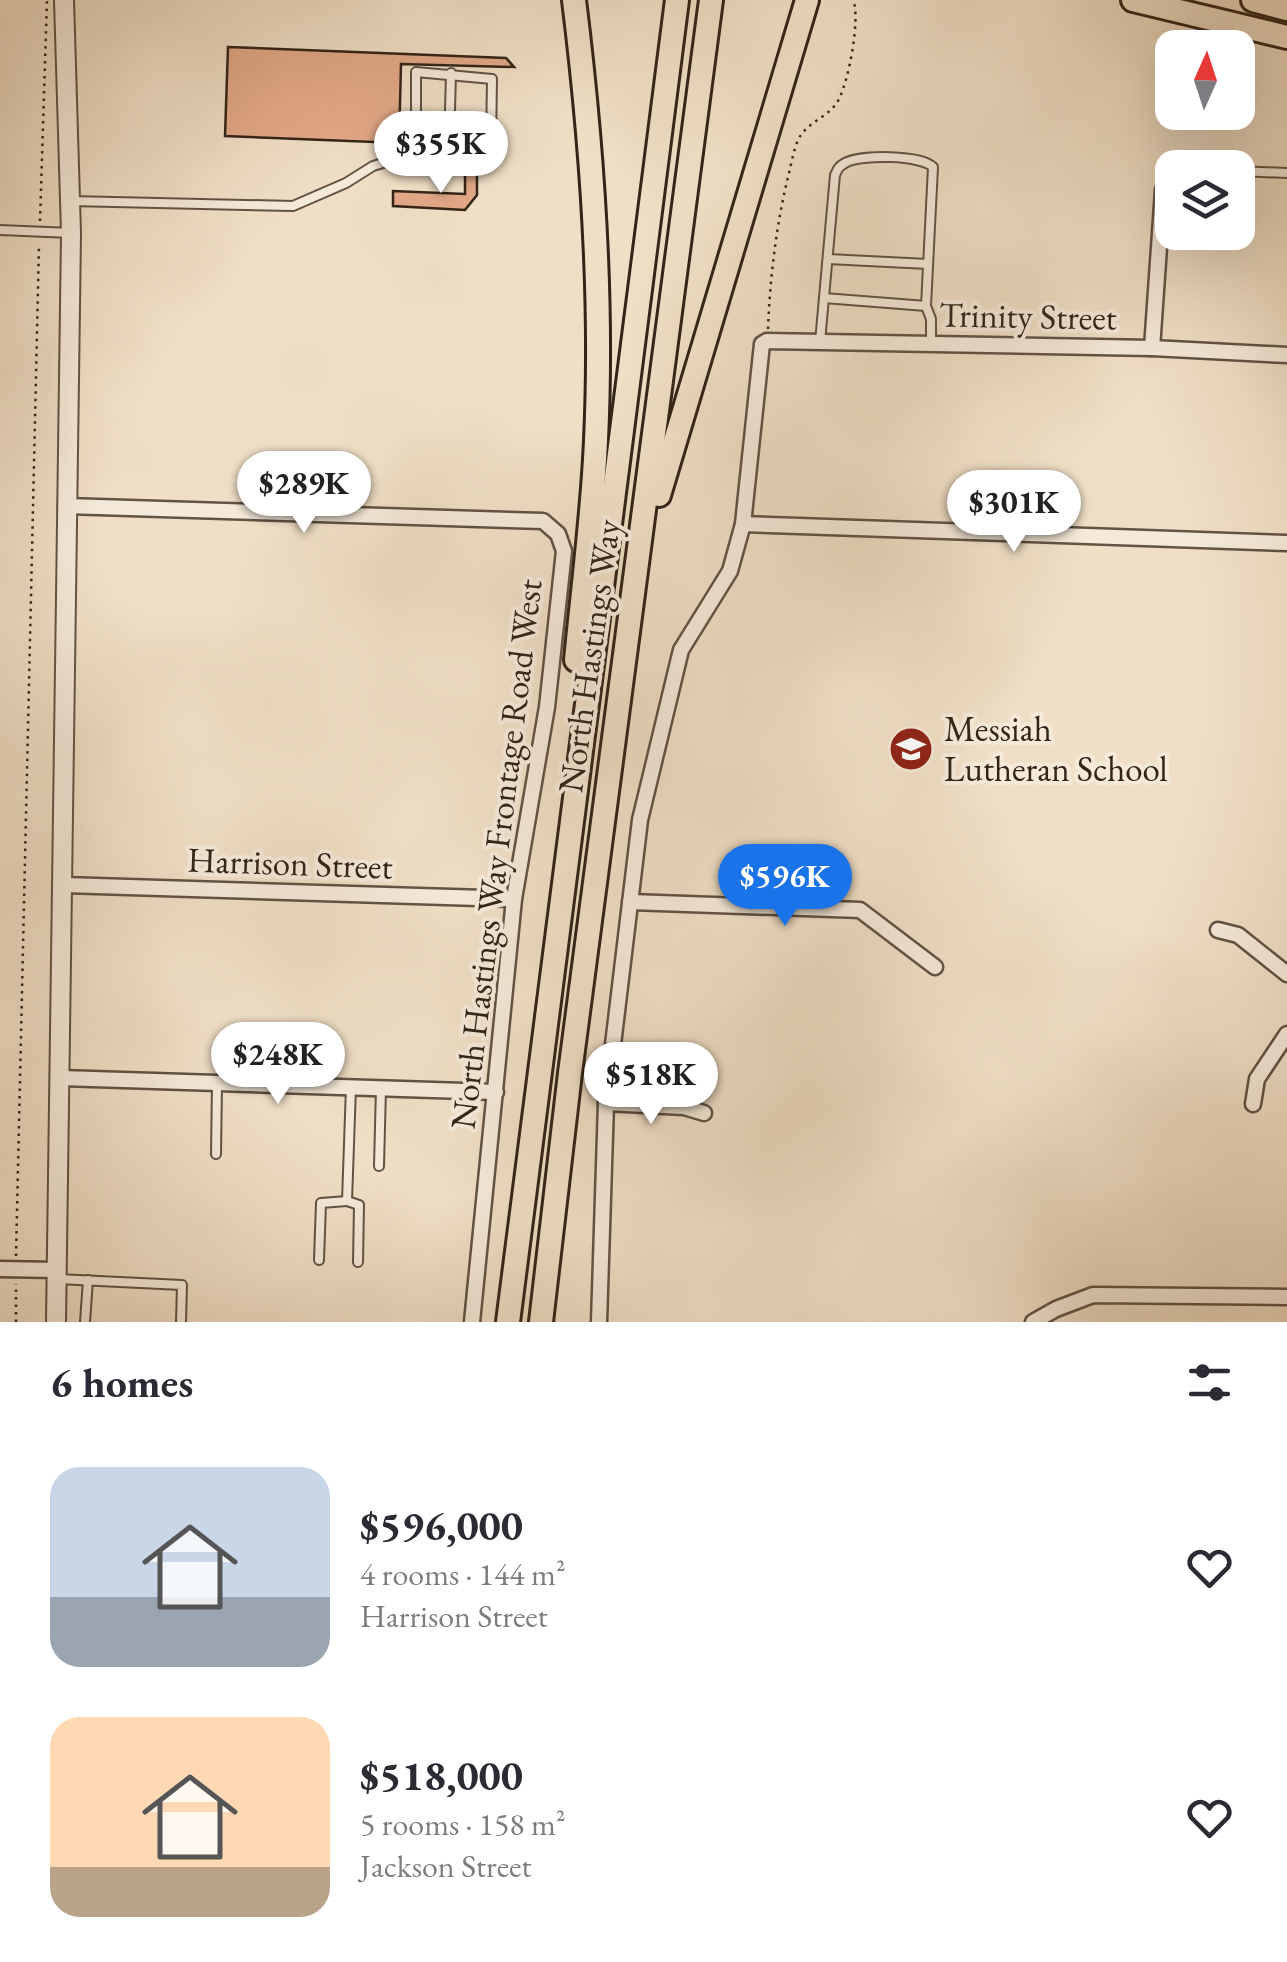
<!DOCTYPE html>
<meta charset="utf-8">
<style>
:root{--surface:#fff;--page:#f2f2f3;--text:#2b2b33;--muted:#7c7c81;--accent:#1a73e8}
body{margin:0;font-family:"EB Garamond",serif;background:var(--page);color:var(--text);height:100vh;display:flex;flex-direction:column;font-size:38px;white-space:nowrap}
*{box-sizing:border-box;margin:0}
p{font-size:32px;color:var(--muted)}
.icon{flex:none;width:55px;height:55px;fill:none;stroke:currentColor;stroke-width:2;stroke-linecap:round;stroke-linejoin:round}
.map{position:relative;height:1322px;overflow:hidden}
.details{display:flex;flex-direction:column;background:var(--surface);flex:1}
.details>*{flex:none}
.needle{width:65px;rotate:3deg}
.buttons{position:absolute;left:1155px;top:30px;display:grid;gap:20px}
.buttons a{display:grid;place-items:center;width:100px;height:100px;border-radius:20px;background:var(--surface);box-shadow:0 10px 40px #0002;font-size:50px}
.price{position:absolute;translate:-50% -85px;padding:0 22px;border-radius:35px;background:#fff;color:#222;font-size:32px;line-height:65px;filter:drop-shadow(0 2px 5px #0008)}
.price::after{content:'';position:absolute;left:50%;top:60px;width:30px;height:22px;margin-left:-15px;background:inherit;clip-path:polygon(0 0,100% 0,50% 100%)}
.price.current{background:var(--accent);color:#fff}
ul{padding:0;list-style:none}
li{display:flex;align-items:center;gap:30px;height:250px;padding:0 50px}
li span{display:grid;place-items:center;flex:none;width:280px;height:200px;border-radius:30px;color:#555}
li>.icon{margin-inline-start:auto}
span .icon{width:120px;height:120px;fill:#fffc;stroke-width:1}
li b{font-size:42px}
h2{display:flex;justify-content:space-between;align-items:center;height:120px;padding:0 50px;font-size:42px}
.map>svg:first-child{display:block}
</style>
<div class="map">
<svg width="1287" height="1322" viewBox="0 0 1287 1322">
<rect width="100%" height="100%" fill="#f0dfc6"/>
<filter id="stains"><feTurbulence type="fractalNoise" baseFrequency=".002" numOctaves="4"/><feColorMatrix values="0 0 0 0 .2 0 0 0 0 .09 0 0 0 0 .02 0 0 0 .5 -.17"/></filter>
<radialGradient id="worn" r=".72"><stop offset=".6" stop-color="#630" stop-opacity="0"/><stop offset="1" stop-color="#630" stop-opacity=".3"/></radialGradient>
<!-- building -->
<g fill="#e2a887" stroke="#322418" stroke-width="2.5">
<path d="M228,47L506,58L514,67L401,64L399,143L225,136Z"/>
<path d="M465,167L477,168V195L465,210L393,206V191L465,194Z"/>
</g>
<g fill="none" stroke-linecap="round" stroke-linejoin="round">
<defs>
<g id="service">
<path d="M449,148L451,73"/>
<path d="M1238,171L1287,173"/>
<path d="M70,201L293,206L346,183L373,166L416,153L491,144L492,79L416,72V153"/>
<path d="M0,230L71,233"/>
<path d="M828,259L928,264"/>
<path d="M824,298L926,306"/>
<path d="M820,342L835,175C838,169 838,167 845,163C861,154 921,155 933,167L926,306L931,319V344"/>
<path d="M351,1087L347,1201L359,1205L358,1262"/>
<path d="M216,1154L217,1084"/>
<path d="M379,1166L381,1088"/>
<path d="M319,1260L321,1203L347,1201"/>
<path d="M57,1279L182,1285L181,1322"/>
<path d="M85,1322L88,1280"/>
</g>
<g id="minor">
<path d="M1152,348L1163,190L1172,173"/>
<path d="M66,506L543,521L558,534L564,551L547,707L514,899L472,1322"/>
<path d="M743,524L1287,543"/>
<path d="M64,885L514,899"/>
<path d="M630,902L860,910L935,967"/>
<path d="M1218,930L1238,935L1287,974"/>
<path d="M61,1078L496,1092"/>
<path d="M606,1103L684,1107L704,1113"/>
<path d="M1253,1104L1257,1079L1287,1034"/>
<path d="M0,1269L57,1270"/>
<path d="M599,1322L606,1103L640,820L681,650L730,571L743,524L762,344L767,341L1152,348L1287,355"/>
<path d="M1033,1322L1056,1309L1093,1295L1287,1297"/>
</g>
<path id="tertiary" d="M56,1322L71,233L64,0"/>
<g id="primary">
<path d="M574,0C592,145 603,294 596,440C593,513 583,587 576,660"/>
<path d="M1133,0L1287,37"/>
<path d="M1253,0L1287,9"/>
<path d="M659,495L807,0"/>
<path d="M508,1322L677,0"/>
<path d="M541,1322L570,1073L711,0"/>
</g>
</defs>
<!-- service casing -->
<use href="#service" stroke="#625344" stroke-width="12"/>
<!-- minor casing -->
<use href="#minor" stroke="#625344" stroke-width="19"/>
<!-- tertiary casing -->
<use href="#tertiary" stroke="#625344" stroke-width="22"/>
<!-- primary casing -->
<use href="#primary" stroke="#322418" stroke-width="28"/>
<!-- path -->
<g stroke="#322418" stroke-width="2.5" stroke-dasharray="2.5 5" stroke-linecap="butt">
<path d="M40,221L47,0"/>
<path d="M768,329C770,278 776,227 788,177C791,166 793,152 798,140C806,123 826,118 836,104C848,88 861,17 853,0"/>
<path d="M16,1256L39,244"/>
<path d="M16,1322V1284"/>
</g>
<!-- service -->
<use href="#service" stroke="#f5eada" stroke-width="8"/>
<!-- minor -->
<use href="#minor" stroke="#f5eada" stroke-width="14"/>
<!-- tertiary -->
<use href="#tertiary" stroke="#f5eada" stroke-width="18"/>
<!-- primary -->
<use href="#primary" stroke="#f0dfc6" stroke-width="22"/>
</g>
<!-- icons -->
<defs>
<symbol id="school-disc" viewBox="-11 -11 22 22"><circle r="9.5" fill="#8f2418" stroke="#f5eada"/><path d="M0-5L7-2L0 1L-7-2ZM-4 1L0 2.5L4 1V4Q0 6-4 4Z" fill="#fff"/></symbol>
</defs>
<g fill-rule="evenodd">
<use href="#school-disc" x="886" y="724" width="50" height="50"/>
</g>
<g text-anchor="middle" stroke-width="8" stroke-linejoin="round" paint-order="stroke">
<!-- street labels -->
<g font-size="35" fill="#322418" stroke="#f5eada">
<text transform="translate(1028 316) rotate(1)" y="12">Trinity Street</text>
<text transform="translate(589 656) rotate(-82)" y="12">North Hastings Way</text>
<text transform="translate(496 854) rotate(-83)" y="12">North Hastings Way Frontage Road West</text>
<text transform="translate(290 863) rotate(2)" y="12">Harrison Street</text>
</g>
<!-- poi labels -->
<g font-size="35" fill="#322418" stroke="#f5eada" text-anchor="start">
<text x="944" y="741">Messiah<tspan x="944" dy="40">Lutheran School</tspan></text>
</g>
</g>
<rect width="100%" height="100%" filter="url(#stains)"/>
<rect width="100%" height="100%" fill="url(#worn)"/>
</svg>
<div class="buttons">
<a><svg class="needle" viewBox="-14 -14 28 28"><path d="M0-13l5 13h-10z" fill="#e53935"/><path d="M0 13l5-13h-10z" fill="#7c7c81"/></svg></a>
<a><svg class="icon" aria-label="layers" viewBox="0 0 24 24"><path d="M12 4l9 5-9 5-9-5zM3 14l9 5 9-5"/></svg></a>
</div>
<b class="price" style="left:441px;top:196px">$355K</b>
<b class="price" style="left:304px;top:536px">$289K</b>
<b class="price" style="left:1014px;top:555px">$301K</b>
<b class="price current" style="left:785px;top:929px">$596K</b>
<b class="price" style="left:278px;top:1107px">$248K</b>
<b class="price" style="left:651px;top:1127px">$518K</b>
</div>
<section class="details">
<h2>6 homes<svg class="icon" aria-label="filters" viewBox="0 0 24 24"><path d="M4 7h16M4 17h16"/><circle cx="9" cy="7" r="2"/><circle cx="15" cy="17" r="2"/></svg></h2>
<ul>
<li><span style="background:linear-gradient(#c9d6e8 65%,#9aa5b1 0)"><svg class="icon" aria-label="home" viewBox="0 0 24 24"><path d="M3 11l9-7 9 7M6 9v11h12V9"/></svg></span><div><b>$596,000</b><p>4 rooms · 144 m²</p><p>Harrison Street</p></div><svg class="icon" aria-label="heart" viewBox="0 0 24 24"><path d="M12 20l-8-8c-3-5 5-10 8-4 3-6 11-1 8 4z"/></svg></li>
<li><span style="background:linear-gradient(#ffd9b3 75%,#b9a48a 0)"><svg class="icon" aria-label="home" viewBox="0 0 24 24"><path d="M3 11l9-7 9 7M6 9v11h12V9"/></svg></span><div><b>$518,000</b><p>5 rooms · 158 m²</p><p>Jackson Street</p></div><svg class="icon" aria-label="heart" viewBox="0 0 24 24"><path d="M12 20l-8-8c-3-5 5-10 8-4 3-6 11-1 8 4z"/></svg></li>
</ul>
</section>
